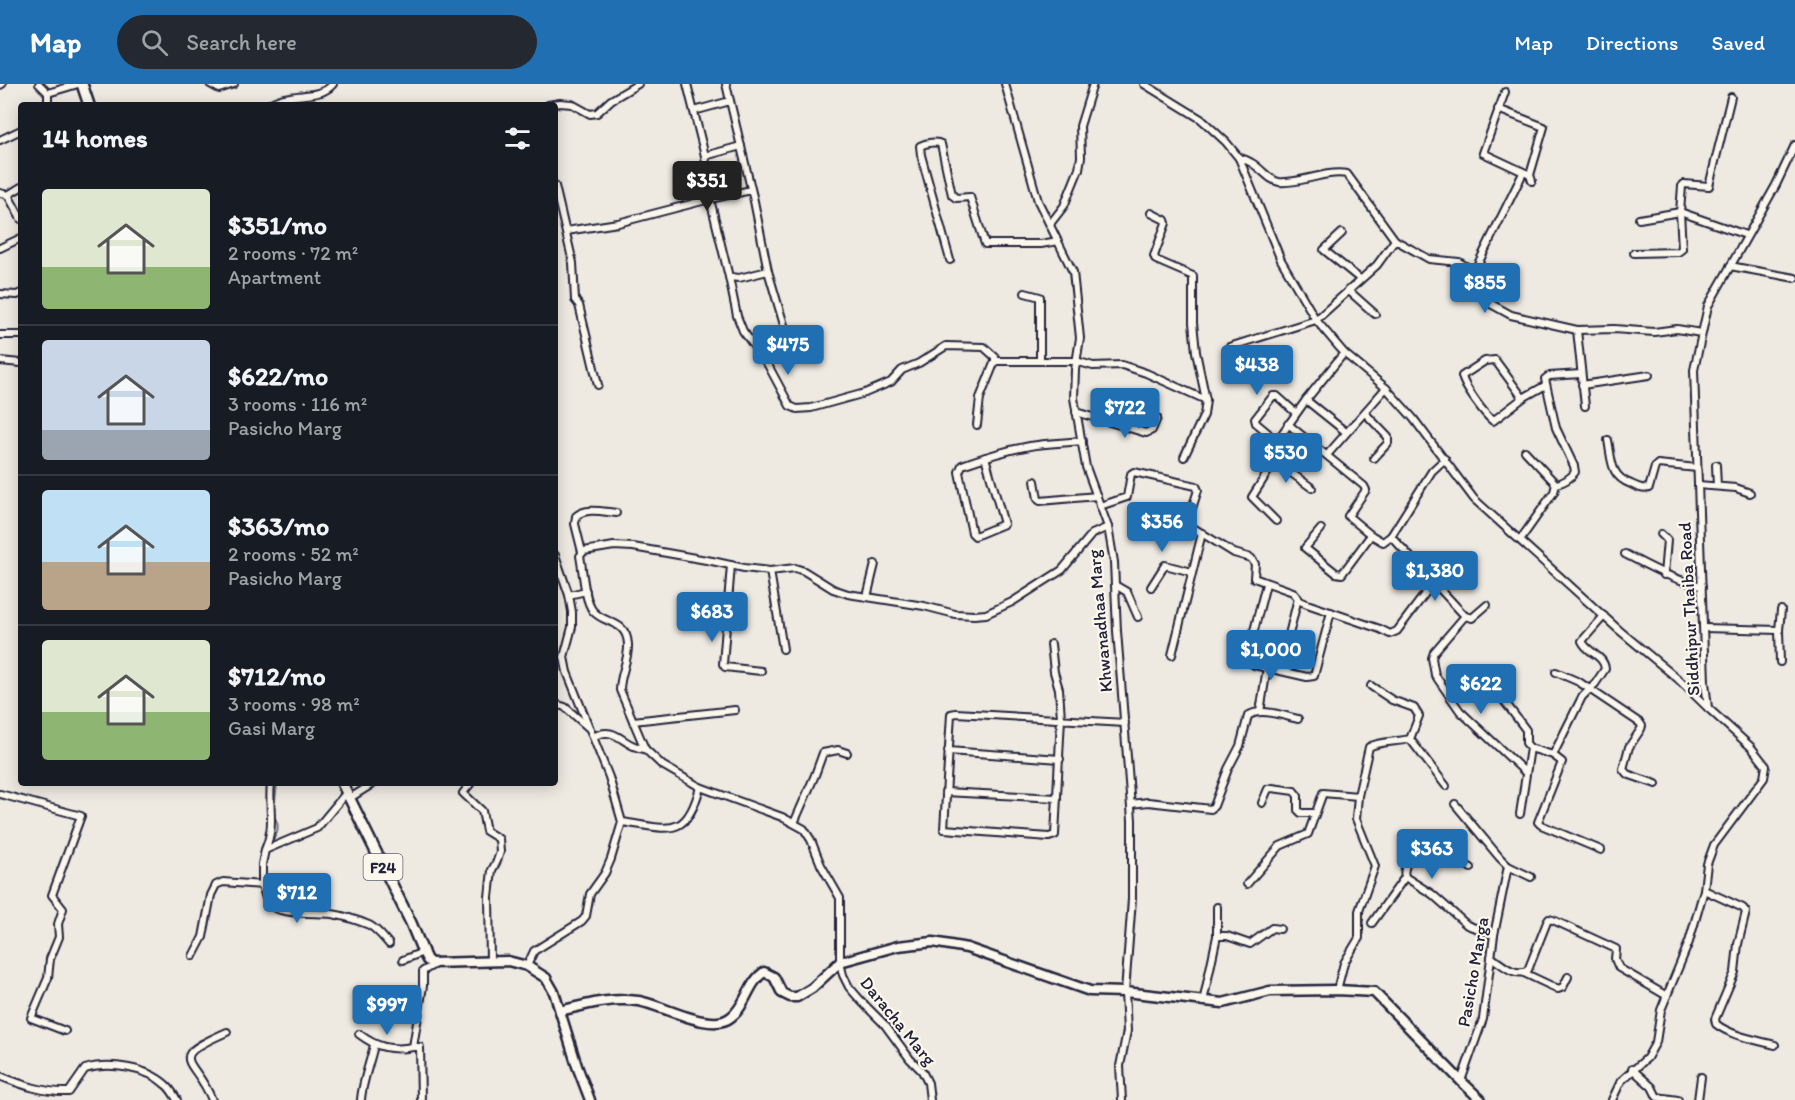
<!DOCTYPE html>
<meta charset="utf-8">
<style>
:root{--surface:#171b24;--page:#242831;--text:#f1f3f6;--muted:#9ea1a6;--line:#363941;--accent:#1f6fb2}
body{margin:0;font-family:Itim,sans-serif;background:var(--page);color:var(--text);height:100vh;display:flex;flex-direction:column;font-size:22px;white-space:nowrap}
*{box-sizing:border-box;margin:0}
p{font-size:20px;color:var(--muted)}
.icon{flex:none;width:33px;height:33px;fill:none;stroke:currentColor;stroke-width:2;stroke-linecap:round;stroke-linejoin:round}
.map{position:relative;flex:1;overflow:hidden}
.sheet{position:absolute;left:18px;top:18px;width:540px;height:684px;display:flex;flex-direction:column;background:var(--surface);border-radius:6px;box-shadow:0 3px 15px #0003}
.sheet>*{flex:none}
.price{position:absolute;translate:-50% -51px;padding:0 14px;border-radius:6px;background:var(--accent);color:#fff;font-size:20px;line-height:39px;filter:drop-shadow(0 2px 3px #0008)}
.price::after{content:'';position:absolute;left:50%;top:36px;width:18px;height:14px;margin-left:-9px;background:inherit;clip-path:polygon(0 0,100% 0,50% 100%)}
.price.on{background:#222;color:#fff}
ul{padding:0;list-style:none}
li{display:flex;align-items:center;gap:18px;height:150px;padding:0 24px}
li+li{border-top:2px solid var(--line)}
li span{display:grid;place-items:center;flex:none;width:168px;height:120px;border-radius:6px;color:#555}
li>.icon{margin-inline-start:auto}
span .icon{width:72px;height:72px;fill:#fffc;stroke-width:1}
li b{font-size:26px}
h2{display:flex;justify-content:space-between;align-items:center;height:72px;padding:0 24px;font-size:26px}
header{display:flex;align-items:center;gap:36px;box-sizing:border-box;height:84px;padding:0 30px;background:var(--accent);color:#fff}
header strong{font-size:28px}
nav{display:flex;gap:33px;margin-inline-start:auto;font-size:21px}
.search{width:420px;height:54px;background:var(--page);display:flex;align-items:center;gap:15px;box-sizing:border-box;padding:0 21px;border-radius:33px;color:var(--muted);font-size:22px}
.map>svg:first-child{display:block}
</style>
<header>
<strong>Map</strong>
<div class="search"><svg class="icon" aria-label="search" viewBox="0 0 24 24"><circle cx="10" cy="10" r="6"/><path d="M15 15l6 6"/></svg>Search here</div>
<nav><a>Map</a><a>Directions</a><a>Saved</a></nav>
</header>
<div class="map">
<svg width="1795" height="1016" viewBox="0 0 1795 1016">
<rect width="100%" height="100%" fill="#eeeae2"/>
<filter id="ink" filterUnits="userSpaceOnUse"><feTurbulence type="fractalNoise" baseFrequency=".0167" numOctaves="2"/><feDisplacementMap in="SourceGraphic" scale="12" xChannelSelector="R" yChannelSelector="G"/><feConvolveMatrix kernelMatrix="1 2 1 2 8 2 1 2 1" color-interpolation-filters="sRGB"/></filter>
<g filter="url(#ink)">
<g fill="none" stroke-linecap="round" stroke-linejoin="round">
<!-- stream -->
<g stroke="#716f7c" stroke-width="2">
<path d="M274,726L277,699"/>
<path d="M269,763C277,750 282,743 273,731"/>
</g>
<defs>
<g id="street">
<path d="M39,0L48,9V21"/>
<path d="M210,0L219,5L234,0"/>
<path d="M726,0L754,117L768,187L784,241"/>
<path d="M1005,0L1038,117L1073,188L1080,254L1075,286L1074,314L1086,383L1108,443L1114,478L1117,547L1132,736V815L1125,908L1127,947L1120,982L1122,1016"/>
<path d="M1144,0L1201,35L1226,58L1239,74L1281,176L1316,236L1344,269L1386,304L1413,334L1474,415L1619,546L1678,595L1708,624"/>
<path d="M0,1L2,0"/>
<path d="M1505,8L1483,69L1530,91L1532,97"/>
<path d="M48,9L78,0"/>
<path d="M268,21C290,6 319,17 333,0"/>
<path d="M548,21L560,19L572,20L590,30L597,29L611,16L638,0"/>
<path d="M1498,25L1544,43L1530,91"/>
<path d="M694,27L730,17"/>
<path d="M0,56L21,46"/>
<path d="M705,72L741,62"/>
<path d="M1239,74C1258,77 1266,96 1279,98C1302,100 1324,86 1347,90L1395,156"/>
<path d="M555,102L573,179L575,216L579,221L598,301"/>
<path d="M0,109L8,111L21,103"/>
<path d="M8,111L21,135"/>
<path d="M1639,135L1680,128L1746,151"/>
<path d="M1050,140L1064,122L1079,85L1081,73L1080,42L1093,0"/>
<path d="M566,147L618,139L710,115L705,72L687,0"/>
<path d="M1342,149L1324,166L1360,195"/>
<path d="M0,164L21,154"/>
<path d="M1634,169L1678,168L1682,165L1680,128L1682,102L1684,100L1709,102L1731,13"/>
<path d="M950,176L921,71L920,62C926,59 936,57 941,60L952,111L956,114L970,113L985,160H1041L1058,157"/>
<path d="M1730,182L1795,194"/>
<path d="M768,187L739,194L729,193L737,232L743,247L768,281L790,322L797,325L811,324L865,309L891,298L902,286L919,279L946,262L984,263L995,273V277H1076L1093,282L1122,281L1146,289L1206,316L1196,268L1193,239V192L1156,176L1154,172L1166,139L1165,136L1151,129"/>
<path d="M1472,192L1523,89"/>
<path d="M729,193L710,115L751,106"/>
<path d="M1348,206L1375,230"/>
<path d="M1025,209L1040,213V277"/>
<path d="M0,210L17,211L21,209"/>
<path d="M1577,246L1585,322"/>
<path d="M0,251H21"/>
<path d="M1229,263L1316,236L1377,181L1395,156L1429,175L1459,178L1467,183L1491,220L1511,231L1577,246L1614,245L1654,248L1677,245L1701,249"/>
<path d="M0,277L21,279"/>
<path d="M1582,301L1649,291"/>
<path d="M1523,314L1495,276L1485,277L1462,292C1464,303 1485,331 1493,337L1523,314L1546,301"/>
<path d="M1306,316L1346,348"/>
<path d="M1076,328L1146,349L1152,346L1157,334"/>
<path d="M1365,329L1388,353V359L1374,374"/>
<path d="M1288,340L1364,402L1366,406L1348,432L1371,451L1383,458L1391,452L1432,387L1445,375"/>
<path d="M977,341L980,314L995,277"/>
<path d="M1268,349L1256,339L1255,335L1273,312H1277L1296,329"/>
<path d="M1608,356C1612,377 1610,392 1631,400C1637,403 1643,406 1649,404L1655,383L1658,380L1697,384"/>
<path d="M1525,367L1556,400C1563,399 1571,394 1575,388L1574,382L1556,344L1545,295L1549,292L1581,290"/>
<path d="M1327,371L1386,304"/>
<path d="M985,373L1004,440L975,452L972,449L959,388L962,381C985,373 1007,366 1030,362C1047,359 1065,359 1082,357"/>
<path d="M1184,373L1204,331L1206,316"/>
<path d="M1275,377L1312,404"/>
<path d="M1716,381L1717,402"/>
<path d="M1035,397L1038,415L1040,417L1097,412"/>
<path d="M1698,401L1736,404L1750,409"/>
<path d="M1100,422L1127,413L1131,390L1134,388L1196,402L1198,406L1187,440L1234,469L1251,474L1255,480L1254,494L1293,508L1300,517L1307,520L1380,545L1390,550L1397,547L1433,499"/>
<path d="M1276,437L1252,413L1275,377L1269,368L1306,316L1344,269"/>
<path d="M1321,445L1305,464L1336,489L1342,490L1371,451"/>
<path d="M1661,450L1667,456L1664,491"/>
<path d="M1391,452L1465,532L1472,534L1487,521"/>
<path d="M1520,456L1554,408L1556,400"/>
<path d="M582,468L575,440L576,432C587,423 604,428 616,429"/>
<path d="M1625,470C1650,483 1673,496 1702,502"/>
<path d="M731,481L723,580L725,583L761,587"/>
<path d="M770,487L783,565"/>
<path d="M1266,500L1248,570L1249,578L1254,581L1307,593L1314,592L1331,528"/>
<path d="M1115,501L1127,508L1138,533"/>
<path d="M1151,503L1165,481L1192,488"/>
<path d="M569,511L586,507"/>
<path d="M867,513L875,480"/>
<path d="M1465,532L1434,568L1432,574L1435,591L1460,627L1525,688"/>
<path d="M1704,544L1779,546"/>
<path d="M1051,560L1054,588L1059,605L1061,634L1055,751L1049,753L944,745L951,630L956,629L1125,639"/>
<path d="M1172,571L1202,449"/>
<path d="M1780,578L1779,546L1781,526"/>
<path d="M1472,582L1495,605L1526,646V659L1530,664"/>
<path d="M1280,587L1298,514"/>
<path d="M1556,588L1579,598L1640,639L1642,642L1641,645L1629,663L1623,685L1627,690L1656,700"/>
<path d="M555,620L565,623L590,645"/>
<path d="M1260,628L1267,584"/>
<path d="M633,637L735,626"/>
<path d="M593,653C617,640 622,663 645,665"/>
<path d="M1410,655L1446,702"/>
<path d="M948,667L1060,675"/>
<path d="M1553,671L1562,678L1538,738L1541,741L1601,766"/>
<path d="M271,699C268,726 276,739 265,766L317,744L347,708"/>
<path d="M471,699L463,709L482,727L486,747L499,755L500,768L497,777L492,786L489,813L490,877"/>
<path d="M945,708L1057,714"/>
<path d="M0,710L81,732L52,811L63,825L58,840L59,853L50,875L48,894L31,934L65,947"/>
<path d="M350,714L374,699"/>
<path d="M1262,719L1268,705L1272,704L1294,707L1298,712V726L1301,729H1315"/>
<path d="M1131,720L1148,718L1211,725L1214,722L1228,685L1240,662L1248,632C1260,623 1284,632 1298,635"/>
<path d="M1455,720L1500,774L1508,782L1531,793"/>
<path d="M1520,730L1530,664L1553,671L1582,613L1595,600L1605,585C1604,571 1587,569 1582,557L1604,532"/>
<path d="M622,738C667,744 686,757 700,703"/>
<path d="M794,739L815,691L823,669L838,666L847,669"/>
<path d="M1471,784L1429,758C1418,763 1401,780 1405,793L1432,810L1467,841L1494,851"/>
<path d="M1247,800L1280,762L1308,750L1323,709L1358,712"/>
<path d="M262,801V780L265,766"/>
<path d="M1704,806L1743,824L1746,828L1738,860L1735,888L1715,935L1716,940C1731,952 1757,956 1775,961"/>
<path d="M1372,839L1405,793"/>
<path d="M1217,852H1227L1250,860L1272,844L1280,845"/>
<path d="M193,872L203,853L211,811L216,801L223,798L262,801C264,806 265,814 268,819C277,832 317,828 332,830C344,832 357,836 369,841C377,845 383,853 389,860"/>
<path d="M1491,873C1502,880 1515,894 1528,886L1547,838L1549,835L1553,836L1616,865L1615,875L1619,884L1667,912"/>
<path d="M403,876L423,868"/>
<path d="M527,882L534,867L582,837L586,832L590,810L605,789L611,775L622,738L609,693L567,588L564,573L572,543V528L569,511L555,471"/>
<path d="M1524,889L1558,905L1563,903L1568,893"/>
<path d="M1337,906L1344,879L1359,854V827L1375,782L1356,735L1358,712L1369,663C1379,657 1398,658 1410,655L1419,632L1414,624L1392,616L1371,602"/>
<path d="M1203,918L1217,852V823"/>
<path d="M359,950C376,963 391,967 413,963"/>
<path d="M1632,985L1652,1003L1657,1013L1678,1016"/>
<path d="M0,992C22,1001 45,1009 69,1008L85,985C109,978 147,983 166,1001C171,1005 174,1011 177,1016"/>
<path d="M1461,997L1483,935L1494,851L1508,782"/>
<path d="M212,1016C195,973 163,976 227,948"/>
<path d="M361,1016C362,999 370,979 374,961"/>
<path d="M421,1016L420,963H413L423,902V887L437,879"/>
<path d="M930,1016L928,999L922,987L910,975L885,941L862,918L849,903L843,891L840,878V814L821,781L811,756L804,745L782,733L700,703L662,681L645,665L620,606C620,590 629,576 628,560C626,535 605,541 593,527C584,516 583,486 580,472L584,467L614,462L633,463L712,477L744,484L770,487L795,484L804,487L833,505L848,510L924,522L955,530L974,531L986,530L1012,518L1062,486L1092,450L1108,443"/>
<path d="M1612,1016L1621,997L1647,974L1656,958L1661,926L1689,858L1704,806L1707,780L1714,761L1764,694L1766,682L1751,663L1708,624L1705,598L1694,286L1708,222L1776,101L1795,61"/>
<path d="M1698,1016L1701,993"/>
</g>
<g id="secondary">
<path d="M423,868L427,876L431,879L508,877L527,882L546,894L554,908L577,982L590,1016"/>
<path d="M560,927C585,921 611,913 638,917C661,920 711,950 731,933C746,922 748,899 764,888L774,893L782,909L790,913H797L812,904L840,878L898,862L933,858L967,864L1090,907L1125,908L1223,919L1270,907L1337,906L1374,908L1461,997L1481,1016"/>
</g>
<g id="primary">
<path d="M82,0L89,21"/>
<path d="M342,699L411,839L423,868"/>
</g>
</defs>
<!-- street casing -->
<use href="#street" stroke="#22223b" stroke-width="10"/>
<!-- secondary casing -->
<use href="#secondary" stroke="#22223b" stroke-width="13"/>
<!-- primary casing -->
<use href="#primary" stroke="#22223b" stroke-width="14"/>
<!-- street -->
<use href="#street" stroke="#fbf7ec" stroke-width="6"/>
<!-- secondary -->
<use href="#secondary" stroke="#fbf7ec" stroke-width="8"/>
<!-- primary -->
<use href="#primary" stroke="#fbf7ec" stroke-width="9"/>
</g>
</g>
<g text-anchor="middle" stroke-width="4.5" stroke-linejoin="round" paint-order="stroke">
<!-- shield labels -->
<rect fill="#fbf7ec" stroke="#636270" stroke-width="1.5" x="363.5" y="770" width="39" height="26" rx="4.5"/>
<g font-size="16" font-weight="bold" fill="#22223b">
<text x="383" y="789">F24</text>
</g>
<!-- street labels -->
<g font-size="18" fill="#22223b" stroke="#fbf7ec">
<text transform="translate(1689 525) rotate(-93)" y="6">Siddhipur Thaiba Road</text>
<text transform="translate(1100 537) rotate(-95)" y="6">Khwanadhaa Marg</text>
<text transform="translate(1473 888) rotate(-80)" y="6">Pasicho Marga</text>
<text transform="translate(898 937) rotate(51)" y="6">Daracha Marg</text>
</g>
</g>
</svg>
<b class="price on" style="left:707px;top:128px">$351</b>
<b class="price" style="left:1485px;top:230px">$855</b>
<b class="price" style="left:788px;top:292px">$475</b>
<b class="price" style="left:1257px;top:312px">$438</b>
<b class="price" style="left:1125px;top:355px">$722</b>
<b class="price" style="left:1286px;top:400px">$530</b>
<b class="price" style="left:1162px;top:469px">$356</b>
<b class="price" style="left:1435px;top:518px">$1,380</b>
<b class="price" style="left:712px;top:559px">$683</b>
<b class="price" style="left:1271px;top:597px">$1,000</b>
<b class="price" style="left:1481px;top:631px">$622</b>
<b class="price" style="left:1432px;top:796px">$363</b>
<b class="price" style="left:297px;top:840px">$712</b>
<b class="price" style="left:387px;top:952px">$997</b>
<section class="sheet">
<h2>14 homes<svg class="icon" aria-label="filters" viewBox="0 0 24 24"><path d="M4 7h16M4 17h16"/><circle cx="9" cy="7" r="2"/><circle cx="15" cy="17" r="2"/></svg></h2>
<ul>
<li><span style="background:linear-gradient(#dfe7d0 65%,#8fb573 0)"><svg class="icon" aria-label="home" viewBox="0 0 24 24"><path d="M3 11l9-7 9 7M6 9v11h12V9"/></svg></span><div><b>$351/mo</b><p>2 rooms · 72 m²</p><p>Apartment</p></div></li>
<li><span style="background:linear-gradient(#c9d6e8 75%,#9aa5b1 0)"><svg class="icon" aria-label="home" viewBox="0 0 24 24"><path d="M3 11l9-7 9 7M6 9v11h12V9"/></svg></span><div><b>$622/mo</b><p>3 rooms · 116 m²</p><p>Pasicho Marg</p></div></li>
<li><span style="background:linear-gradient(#bfe0f5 60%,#b9a48a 0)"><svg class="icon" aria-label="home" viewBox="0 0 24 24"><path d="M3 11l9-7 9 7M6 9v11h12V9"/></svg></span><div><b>$363/mo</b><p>2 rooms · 52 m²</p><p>Pasicho Marg</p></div></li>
<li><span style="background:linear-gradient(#dfe7d0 60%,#8fb573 0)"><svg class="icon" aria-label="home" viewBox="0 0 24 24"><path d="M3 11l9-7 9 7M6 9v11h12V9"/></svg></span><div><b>$712/mo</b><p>3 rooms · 98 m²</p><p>Gasi Marg</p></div></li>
</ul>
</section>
</div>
